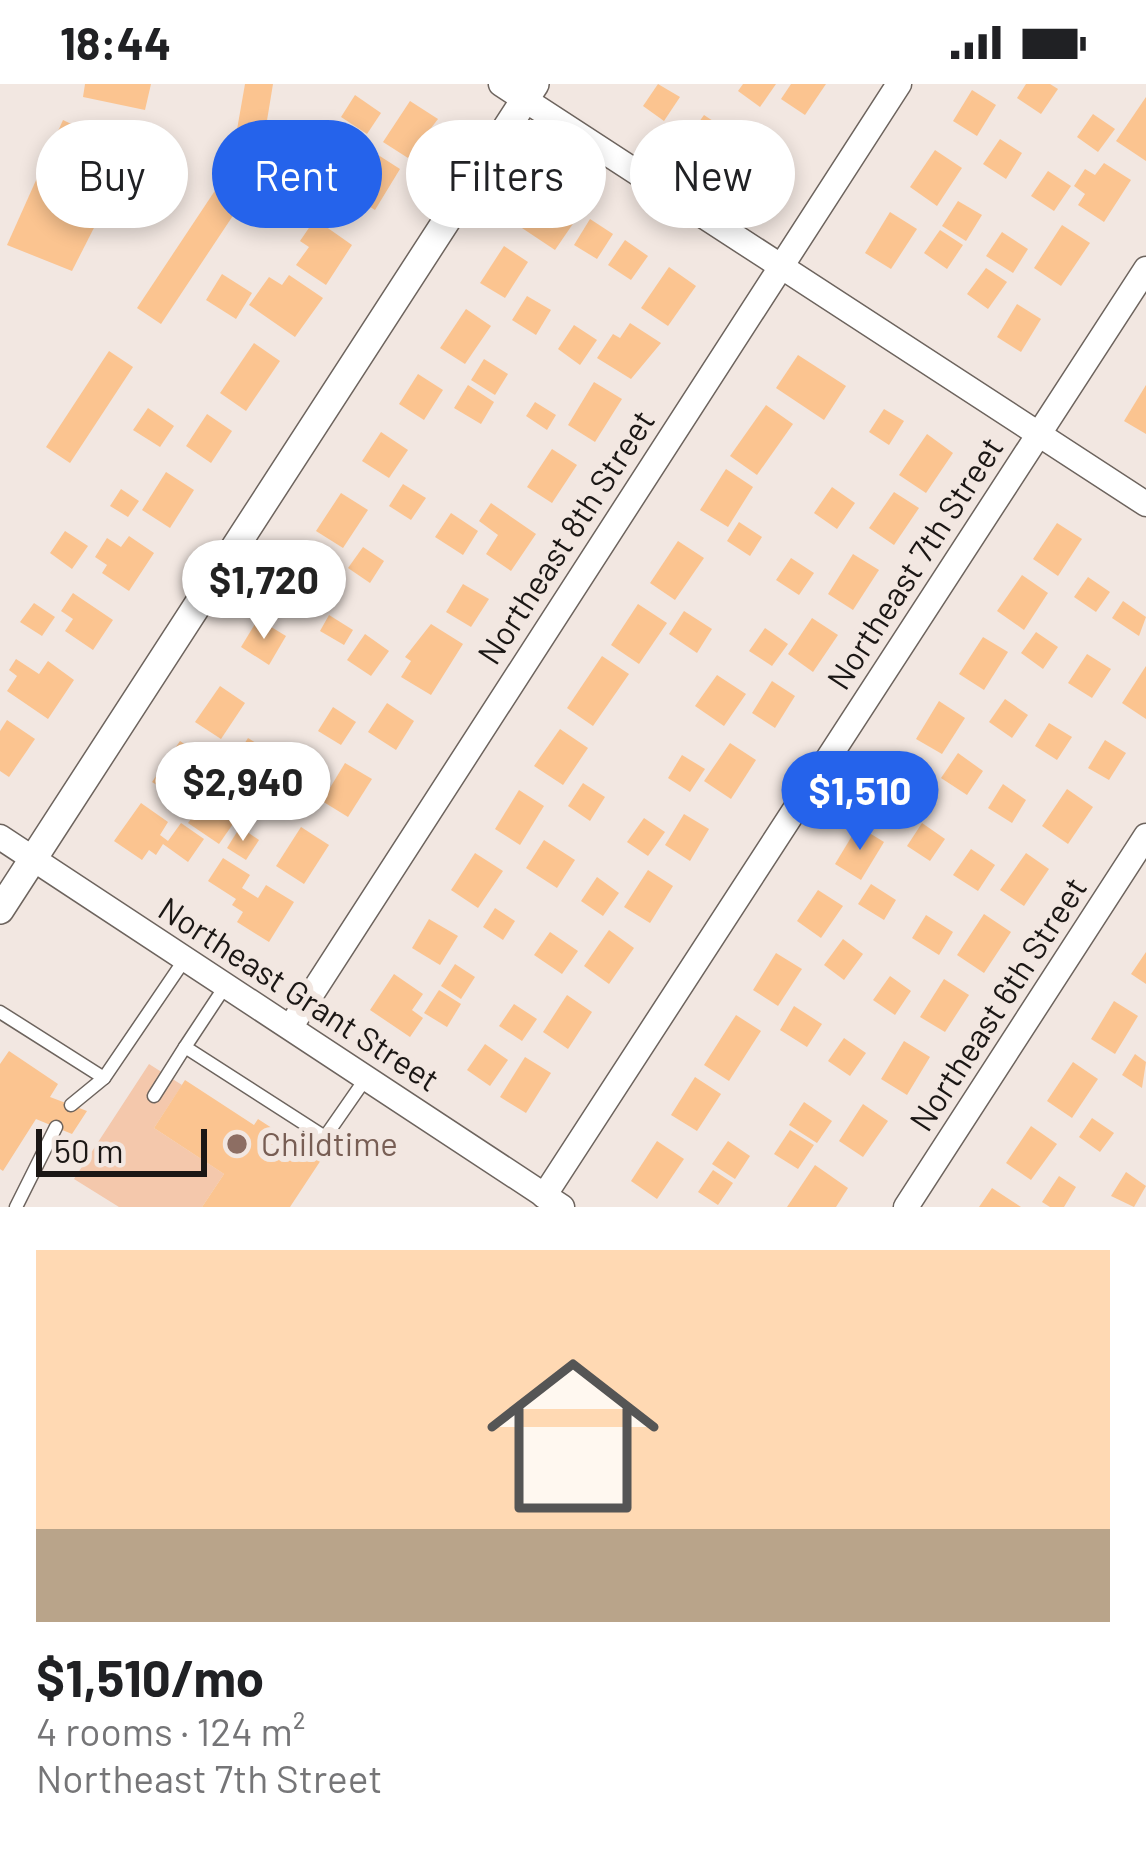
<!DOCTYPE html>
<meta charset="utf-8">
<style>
:root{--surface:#fff;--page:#f6f6f6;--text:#202124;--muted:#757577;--accent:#2563eb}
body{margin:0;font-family:Barlow,sans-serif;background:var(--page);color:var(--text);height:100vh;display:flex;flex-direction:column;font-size:45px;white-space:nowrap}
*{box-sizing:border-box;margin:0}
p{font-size:39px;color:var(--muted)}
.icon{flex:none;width:66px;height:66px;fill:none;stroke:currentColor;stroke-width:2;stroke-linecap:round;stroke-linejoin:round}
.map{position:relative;height:1123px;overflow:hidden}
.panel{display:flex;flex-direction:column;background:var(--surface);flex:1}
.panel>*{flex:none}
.guide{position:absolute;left:36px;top:36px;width:1074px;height:108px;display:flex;gap:24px}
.scale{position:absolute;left:36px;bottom:30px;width:171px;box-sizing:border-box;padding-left:12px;border:6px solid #1b1715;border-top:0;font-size:33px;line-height:42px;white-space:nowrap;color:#1b1715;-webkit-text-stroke:9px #f2e7e1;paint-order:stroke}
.price{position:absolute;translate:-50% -102px;padding:0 27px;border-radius:42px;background:#fff;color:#222;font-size:39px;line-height:78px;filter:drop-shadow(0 3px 6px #0008)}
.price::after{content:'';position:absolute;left:50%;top:72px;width:36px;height:27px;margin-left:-18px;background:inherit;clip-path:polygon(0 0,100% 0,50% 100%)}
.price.current{background:var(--accent);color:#fff}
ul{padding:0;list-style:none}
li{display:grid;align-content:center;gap:24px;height:636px;padding:0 36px}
li span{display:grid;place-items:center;height:372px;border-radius:0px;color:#555}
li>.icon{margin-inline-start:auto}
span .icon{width:216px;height:216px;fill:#fffc;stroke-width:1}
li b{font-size:51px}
.tag{padding:0 42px;border-radius:54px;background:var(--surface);box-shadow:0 6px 18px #0003;font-size:42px;line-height:108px}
.tag.current{background:var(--accent);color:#fff}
.status{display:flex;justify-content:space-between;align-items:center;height:84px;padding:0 60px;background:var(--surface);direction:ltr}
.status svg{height:33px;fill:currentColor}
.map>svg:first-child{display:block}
</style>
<div class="status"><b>18:44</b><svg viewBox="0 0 49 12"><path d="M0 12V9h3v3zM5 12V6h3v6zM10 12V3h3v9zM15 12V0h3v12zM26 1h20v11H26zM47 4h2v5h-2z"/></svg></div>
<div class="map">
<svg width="1146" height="1123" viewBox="0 0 1146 1123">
<rect width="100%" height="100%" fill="#f2e7e1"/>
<!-- green -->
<path fill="#f4c8ac" d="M149,980L182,1001L154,1044L224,1090L202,1123H119L74,1095Z"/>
<!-- building -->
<g fill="#fbc490">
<path d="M85,0H151L145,26L83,13Z"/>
<path d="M245,0H273L260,79L232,74Z"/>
<path d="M658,0L680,13L664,37L643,22Z"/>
<path d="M743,0H776L760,23L738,7Z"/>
<path d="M791,0H826L805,31L781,15Z"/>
<path d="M1026,0H1050L1058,5L1041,30L1017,14Z"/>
<path d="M972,6L996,21L977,52L953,37Z"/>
<path d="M355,11L381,29L367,50L341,33Z"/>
<path d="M1146,13V77L1116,57Z"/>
<path d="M410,17L438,35L408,74L383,58Z"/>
<path d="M1093,30L1115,45L1098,68L1077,53Z"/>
<path d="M704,31L725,45L711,67L689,52Z"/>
<path d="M63,36L132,69L72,187L7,161Z"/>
<path d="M756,42L787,62L761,101L730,81Z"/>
<path d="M1000,55L1022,69L1006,95L983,80Z"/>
<path d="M361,60L400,85L375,126L348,109L353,101L340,93Z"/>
<path d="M935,66L962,84L937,122L910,103Z"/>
<path d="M316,73L339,89L306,140L282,125Z"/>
<path d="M1104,79L1131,96L1104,138L1078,121L1085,110L1074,102L1085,85L1095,91Z"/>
<path d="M228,87L252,103L161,240L137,224Z"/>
<path d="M1048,87L1071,102L1054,127L1031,112Z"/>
<path d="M542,101L581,128L555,166L516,140Z"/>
<path d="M958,117L982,131L966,157L942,142Z"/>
<path d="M890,128L917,145L891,185L865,169Z"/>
<path d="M315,135L352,161L326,201L296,181L309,163L300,157Z"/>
<path d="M590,135L613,150L597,175L574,161Z"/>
<path d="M1062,141L1090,159L1061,202L1034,184Z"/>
<path d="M940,146L963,161L947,185L924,169Z"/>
<path d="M1002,148L1028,165L1013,189L986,172Z"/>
<path d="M625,156L648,172L631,196L608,181Z"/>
<path d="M504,162L528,178L505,214L480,199Z"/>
<path d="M669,183L696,202L668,242L641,224Z"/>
<path d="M986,184L1007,198L988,225L967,210Z"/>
<path d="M222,190L252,209L236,235L206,216Z"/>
<path d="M289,191L323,214L295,253L249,221L269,193L282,201Z"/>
<path d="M527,212L551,226L536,251L512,236Z"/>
<path d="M1017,220L1041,235L1021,268L997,253Z"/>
<path d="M466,225L491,242L465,280L440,264Z"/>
<path d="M630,239L661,259L631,295L597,274L613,250L620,254Z"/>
<path d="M574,241L597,256L580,281L558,265Z"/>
<path d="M254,259L280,277L246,327L220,309Z"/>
<path d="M109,267L133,283L70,379L46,363Z"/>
<path d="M798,271L846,302L824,336L776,304Z"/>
<path d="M484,275L508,290L495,311L471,296Z"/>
<path d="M418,290L443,306L424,336L399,320Z"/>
<path d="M594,298L622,315L595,358L568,341Z"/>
<path d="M468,301L494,318L481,340L454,324Z"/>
<path d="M1146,301V350L1124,337Z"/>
<path d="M535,318L556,331L547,346L526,332Z"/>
<path d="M766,321L793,340L757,391L730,372Z"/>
<path d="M148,324L174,342L160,363L133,346Z"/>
<path d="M884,325L904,337L889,361L869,348Z"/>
<path d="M207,330L232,347L211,379L186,362Z"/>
<path d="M381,348L408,366L389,394L362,377Z"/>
<path d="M927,350L953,369L926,409L899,391Z"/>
<path d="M552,365L577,381L552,419L527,403Z"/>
<path d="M726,385L753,403L728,443L700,426Z"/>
<path d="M166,388L194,406L170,444L142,426Z"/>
<path d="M403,400L426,414L411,436L389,422Z"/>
<path d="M832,403L855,419L837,445L814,429Z"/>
<path d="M121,405L139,417L128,433L110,422Z"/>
<path d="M894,408L919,424L894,461L869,444Z"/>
<path d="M341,409L368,426L343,464L316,447Z"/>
<path d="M491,419L536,450L511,487L486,470L498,451L479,437Z"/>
<path d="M451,429L478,447L463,471L435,453Z"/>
<path d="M739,438L762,453L750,472L727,457Z"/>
<path d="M1057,439L1082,455L1058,492L1033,475Z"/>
<path d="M65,447L88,462L72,485L50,469Z"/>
<path d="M129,452L154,469L129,507L102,489L107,481L95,473L107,454L121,463Z"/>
<path d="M678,457L704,474L675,516L650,499Z"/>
<path d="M363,463L384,477L370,499L348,484Z"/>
<path d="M853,470L879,486L853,526L828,510Z"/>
<path d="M303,473L329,489L305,529L279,513Z"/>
<path d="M791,474L814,489L799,511L776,496Z"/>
<path d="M1022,491L1048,509L1024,546L997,527Z"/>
<path d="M1088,493L1110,508L1096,528L1074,513Z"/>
<path d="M463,500L489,515L471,543L446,528Z"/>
<path d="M73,509L113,536L93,566L65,547L73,535L61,527Z"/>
<path d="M1123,517L1146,533L1139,552L1112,534Z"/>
<path d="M34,519L55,533L42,552L20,538Z"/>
<path d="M638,520L667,539L639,580L611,561Z"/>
<path d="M684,527L712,545L697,569L669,550Z"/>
<path d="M329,531L353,546L344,561L320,547Z"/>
<path d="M812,534L838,551L813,588L788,570Z"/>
<path d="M258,535L286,552L269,581L241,563Z"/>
<path d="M431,540L463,560L431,611L401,593L411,577L405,573Z"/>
<path d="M765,544L788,560L772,582L749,567Z"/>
<path d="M1036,548L1058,563L1043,585L1021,569Z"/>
<path d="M365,550L389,567L371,592L347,576Z"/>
<path d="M983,553L1008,568L984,606L959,590Z"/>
<path d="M1087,570L1111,585L1092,614L1068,599Z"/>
<path d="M602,572L629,590L593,642L567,624Z"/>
<path d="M16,575L39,590L48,577L74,596L48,635L7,607L17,592L9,586Z"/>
<path d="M1146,582V635L1122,619Z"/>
<path d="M717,591L746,610L724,642L695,622Z"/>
<path d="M772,597L795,612L775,644L752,629Z"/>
<path d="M220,602L245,619L221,655L195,638Z"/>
<path d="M1005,615L1028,631L1012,654L989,638Z"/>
<path d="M939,617L965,634L942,670L916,655Z"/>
<path d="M387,619L414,637L396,666L368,648Z"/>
<path d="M333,623L356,638L341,661L318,647Z"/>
<path d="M7,636L35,655L9,693L0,687V647Z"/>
<path d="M1049,639L1072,653L1057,676L1035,662Z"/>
<path d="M560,645L588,664L563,701L534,682Z"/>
<path d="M248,654L270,668L256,690L234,676Z"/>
<path d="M1105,656L1126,669L1109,696L1088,684Z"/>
<path d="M180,657L224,687L205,714L193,705L189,711L184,707L179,715L152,698Z"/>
<path d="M730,659L756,676L731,715L704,697Z"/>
<path d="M958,669L983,687L967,711L941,694Z"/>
<path d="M682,671L705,685L690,708L668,694Z"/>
<path d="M345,679L372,695L348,733L322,717Z"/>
<path d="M903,681L925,695L900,734L879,720Z"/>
<path d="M292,687L314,701L299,725L277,710Z"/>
<path d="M583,699L605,713L590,737L568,722Z"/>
<path d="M1003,700L1026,716L1012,739L988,724Z"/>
<path d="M1067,705L1093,723L1068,760L1042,742Z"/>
<path d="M519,706L544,722L520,761L495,745Z"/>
<path d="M205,716L235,737L219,760L188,739Z"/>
<path d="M141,719L168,738L160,751L168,757L181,739L204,755L188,778L163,760L156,771L149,766L142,776L114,757Z"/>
<path d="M684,730L709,745L690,777L665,761Z"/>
<path d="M644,734L665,748L648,772L627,758Z"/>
<path d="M922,739L945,755L930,777L907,762Z"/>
<path d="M858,742L884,758L861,796L835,780Z"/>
<path d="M240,743L259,756L246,776L227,764Z"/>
<path d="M301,743L329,761L304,800L276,782Z"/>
<path d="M544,756L575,776L557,804L526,784Z"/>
<path d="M971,765L995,781L978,807L953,791Z"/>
<path d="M475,769L503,787L478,824L451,806Z"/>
<path d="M1026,769L1049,785L1024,822L1000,806Z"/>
<path d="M223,774L250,791L242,804L258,814L266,801L294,818L269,858L237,838L243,828L232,821L236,815L208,797Z"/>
<path d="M648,786L673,802L650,839L624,823Z"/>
<path d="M597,793L619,809L603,832L581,817Z"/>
<path d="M871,800L896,816L884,836L858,820Z"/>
<path d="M818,806L843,822L821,854L797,837Z"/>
<path d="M495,824L515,837L503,856L483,843Z"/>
<path d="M984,830L1011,848L984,889L957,871Z"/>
<path d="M926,831L953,848L939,871L912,854Z"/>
<path d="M429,835L458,852L440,881L412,864Z"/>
<path d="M609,846L634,864L609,900L584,882Z"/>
<path d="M550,848L578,867L562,890L534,871Z"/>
<path d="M843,855L863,870L844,896L824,881Z"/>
<path d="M1146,868V900L1131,890Z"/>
<path d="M776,869L802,885L778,922L753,906Z"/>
<path d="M455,880L475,893L461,915L441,902Z"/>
<path d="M394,890L423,910L412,926L423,934L410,953L370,926Z"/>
<path d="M890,892L911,907L895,931L873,916Z"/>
<path d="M944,895L969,911L945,948L920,933Z"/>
<path d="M439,906L461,920L447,943L424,929Z"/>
<path d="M567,911L592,928L568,965L543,948Z"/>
<path d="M1114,917L1138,932L1115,970L1091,955Z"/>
<path d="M514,920L537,935L522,957L499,942Z"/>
<path d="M794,922L822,940L807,963L780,946Z"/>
<path d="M736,931L761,947L729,997L704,981Z"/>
<path d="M844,954L866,969L850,992L828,977Z"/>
<path d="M904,957L930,973L907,1011L881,995Z"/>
<path d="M485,960L508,976L490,1002L467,986Z"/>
<path d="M9,967L58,1000L50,1013L87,1027L72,1050L36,1035L3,1087L0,1085V980Z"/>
<path d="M1135,970L1146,978L1142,1004L1122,991Z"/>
<path d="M525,973L551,989L526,1029L500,1013Z"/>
<path d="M1073,978L1098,995L1072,1034L1047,1017Z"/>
<path d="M695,993L721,1010L697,1047L671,1031Z"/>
<path d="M185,996L254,1041L258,1035L321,1076L290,1123H202L224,1090L154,1044Z"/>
<path d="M804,1018L832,1037L817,1059L789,1041Z"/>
<path d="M863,1020L888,1037L863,1073L839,1057Z"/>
<path d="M1092,1034L1114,1049L1100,1068L1079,1053Z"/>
<path d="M1031,1042L1057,1060L1031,1096L1006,1079Z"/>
<path d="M790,1046L814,1061L798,1085L774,1070Z"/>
<path d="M657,1057L684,1075L657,1115L631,1097Z"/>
<path d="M728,1057L750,1072L735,1095L712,1080Z"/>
<path d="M815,1081L848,1104L836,1123H787Z"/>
<path d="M713,1086L733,1099L718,1121L698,1108Z"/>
<path d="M1126,1088L1146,1102L1134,1123L1111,1112Z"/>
<path d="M1059,1092L1076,1103L1064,1123H1050L1042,1118Z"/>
<path d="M992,1104L1021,1123H979Z"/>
</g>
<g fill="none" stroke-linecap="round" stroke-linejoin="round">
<defs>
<g id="service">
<path d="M226,901L185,963L325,1053L366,994"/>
<path d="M0,928L104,994"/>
<path d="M154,1012L185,963"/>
<path d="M71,1021L104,994L185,875"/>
<path d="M16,1123L56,1043"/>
</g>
<g id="minor">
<path d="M501,0L1146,420"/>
<path d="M0,753L562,1123"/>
<path d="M291,942L899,0"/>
<path d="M544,1112L1146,185"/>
<path d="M906,1123L1146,752"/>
</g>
<path id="tertiary" d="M0,826L535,0"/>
</defs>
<!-- service casing -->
<use href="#service" stroke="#6d645e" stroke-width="15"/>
<!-- minor casing -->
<use href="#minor" stroke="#6d645e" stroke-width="27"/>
<!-- tertiary casing -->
<use href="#tertiary" stroke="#6d645e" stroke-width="30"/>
<!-- service -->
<use href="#service" stroke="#fff" stroke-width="12"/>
<!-- minor -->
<use href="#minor" stroke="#fff" stroke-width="24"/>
<!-- tertiary -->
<use href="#tertiary" stroke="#fff" stroke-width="27"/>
</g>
<!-- markers -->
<circle fill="#8d6e63" stroke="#f2e7e1" stroke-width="4.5" cx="237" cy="1060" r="12"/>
<g text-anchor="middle" stroke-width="12" stroke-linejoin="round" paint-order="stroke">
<!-- street labels -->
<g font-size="33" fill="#1b1715" stroke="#f2e7e1">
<text transform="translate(566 453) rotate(-57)" y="12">Northeast 8th Street</text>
<text transform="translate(915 479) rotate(-57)" y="12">Northeast 7th Street</text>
<text transform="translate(299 910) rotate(33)" y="12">Northeast Grant Street</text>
<text transform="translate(998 920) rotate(-57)" y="12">Northeast 6th Street</text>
</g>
<!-- education labels -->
<g font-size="33" fill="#785e54" stroke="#f2e7e1" text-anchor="start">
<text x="261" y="1072">Childtime</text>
</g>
</g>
</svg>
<div class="scale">50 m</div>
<b class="price" style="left:264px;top:558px">$1,720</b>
<b class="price" style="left:243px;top:760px">$2,940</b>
<b class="price current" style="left:860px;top:769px">$1,510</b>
<div class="guide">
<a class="tag">Buy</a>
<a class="tag current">Rent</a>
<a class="tag">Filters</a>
<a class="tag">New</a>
</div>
</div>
<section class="panel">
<ul>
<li><span style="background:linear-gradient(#ffd9b3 75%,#b9a48a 0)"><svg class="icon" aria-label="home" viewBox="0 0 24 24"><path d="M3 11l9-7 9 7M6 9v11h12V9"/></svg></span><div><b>$1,510/mo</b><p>4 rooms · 124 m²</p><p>Northeast 7th Street</p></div></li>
</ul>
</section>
